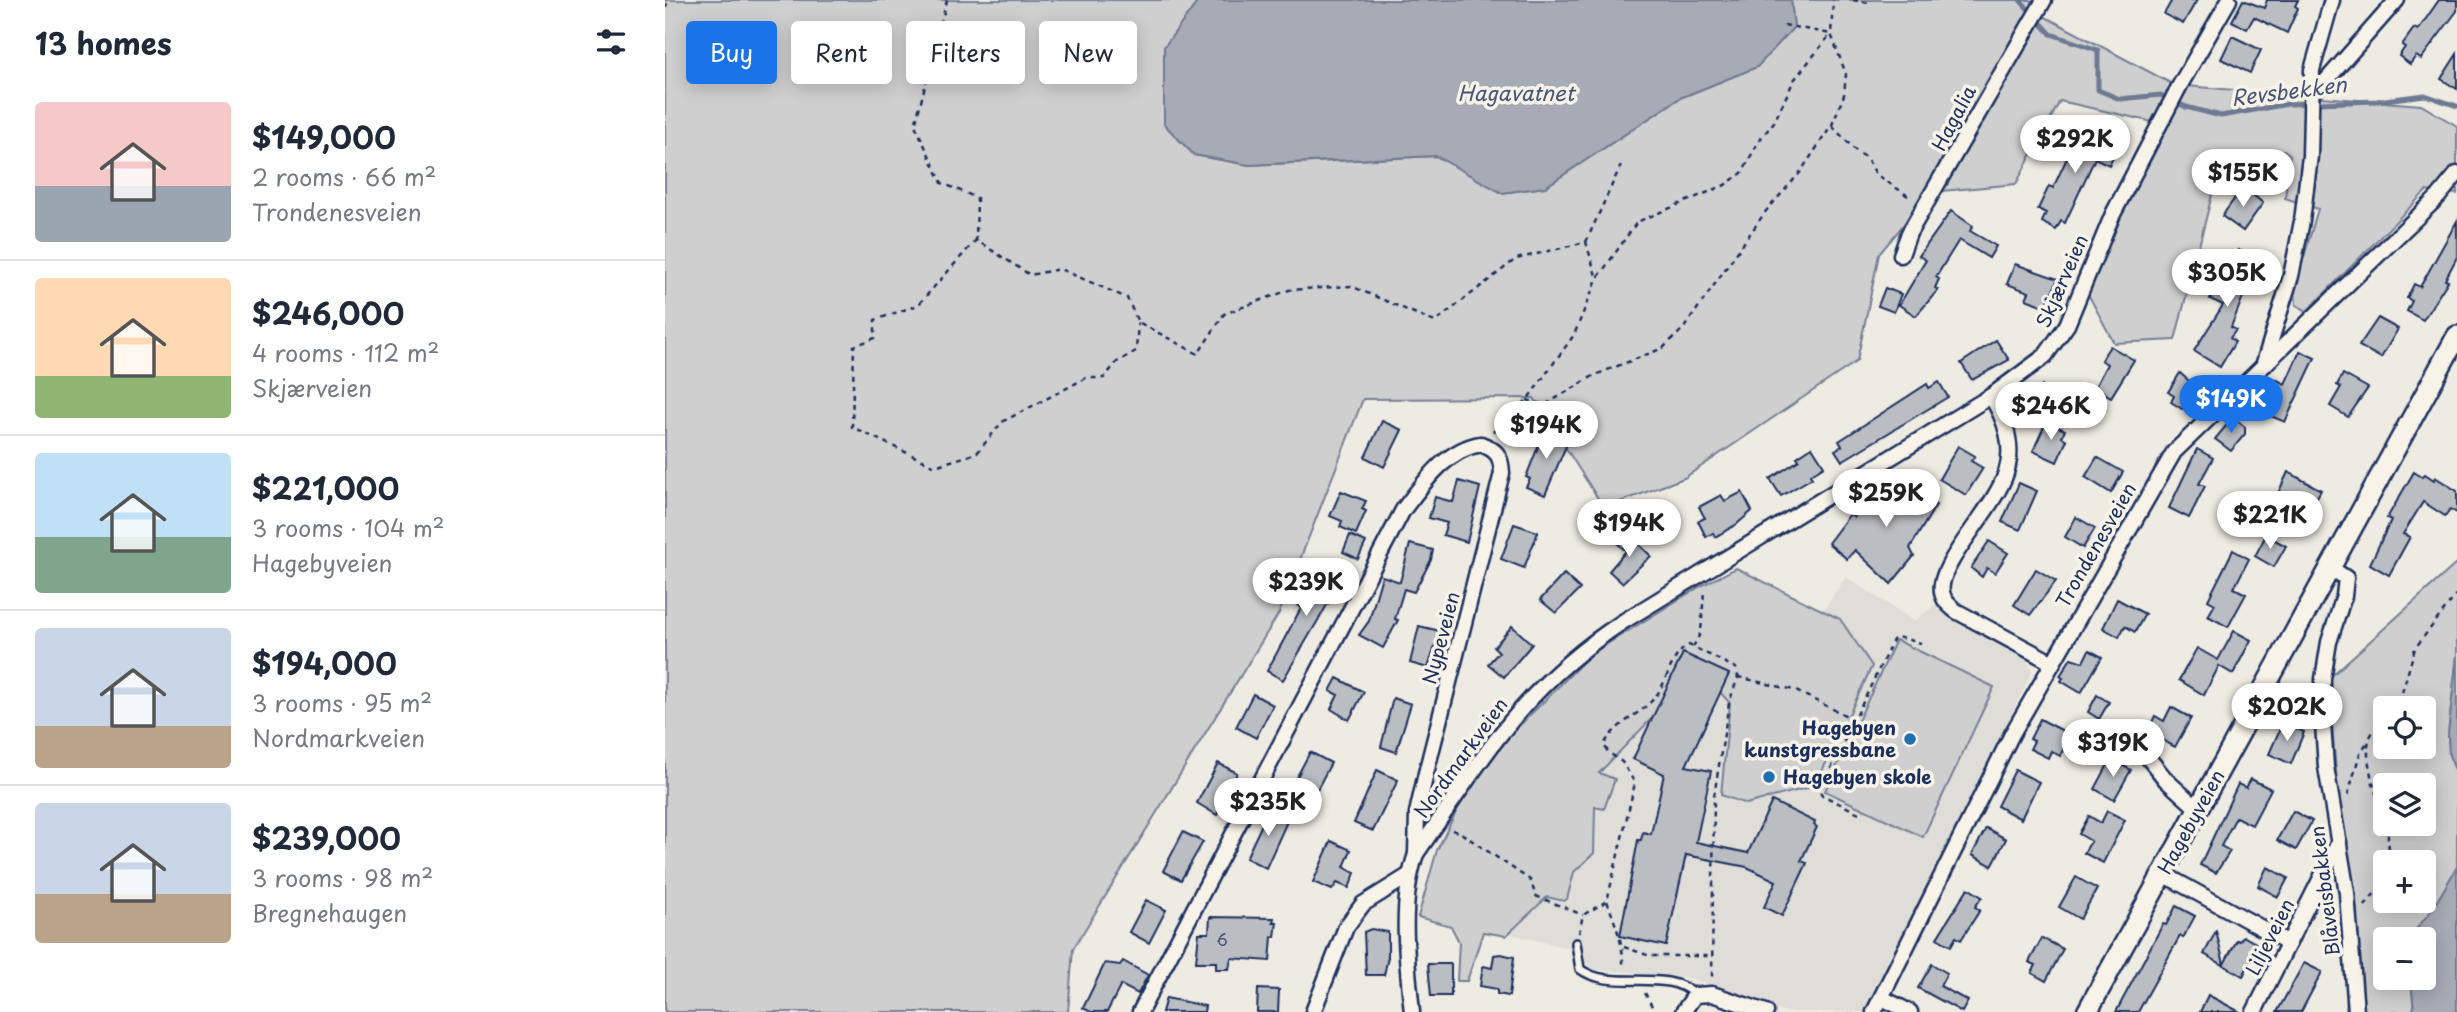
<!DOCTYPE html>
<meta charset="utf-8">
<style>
:root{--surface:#fff;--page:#f6f6f7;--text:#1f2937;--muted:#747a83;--line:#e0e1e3;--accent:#1a73e8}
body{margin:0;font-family:"Playpen Sans",sans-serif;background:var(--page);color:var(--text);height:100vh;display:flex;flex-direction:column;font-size:26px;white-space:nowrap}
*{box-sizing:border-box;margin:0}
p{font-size:23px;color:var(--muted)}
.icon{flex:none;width:38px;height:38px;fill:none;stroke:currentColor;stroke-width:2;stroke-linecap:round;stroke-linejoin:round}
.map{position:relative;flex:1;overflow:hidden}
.details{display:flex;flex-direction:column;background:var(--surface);width:665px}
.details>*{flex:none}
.guide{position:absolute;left:21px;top:21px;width:665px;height:63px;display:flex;gap:14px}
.buttons{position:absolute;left:1708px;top:696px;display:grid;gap:14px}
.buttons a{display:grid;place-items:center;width:63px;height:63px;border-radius:7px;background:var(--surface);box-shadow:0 4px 18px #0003;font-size:35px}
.price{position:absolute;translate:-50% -60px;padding:0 16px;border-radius:24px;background:#fff;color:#222;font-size:23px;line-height:46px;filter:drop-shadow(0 2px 4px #0008)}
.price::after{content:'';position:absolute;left:50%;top:42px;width:21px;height:16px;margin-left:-10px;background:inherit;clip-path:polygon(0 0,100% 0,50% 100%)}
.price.current{background:var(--accent);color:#fff}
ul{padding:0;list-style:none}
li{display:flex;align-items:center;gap:21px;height:175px;padding:0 35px}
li+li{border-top:2px solid var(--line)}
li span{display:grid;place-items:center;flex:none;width:196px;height:140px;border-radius:7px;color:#555}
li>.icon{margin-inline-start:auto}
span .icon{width:84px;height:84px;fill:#fffc;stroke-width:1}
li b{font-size:30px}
h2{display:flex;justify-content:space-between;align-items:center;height:84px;padding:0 35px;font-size:30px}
.tag{padding:0 24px;border-radius:7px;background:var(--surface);box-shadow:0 4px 18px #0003;font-size:24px;line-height:63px}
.tag.current{background:var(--accent);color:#fff}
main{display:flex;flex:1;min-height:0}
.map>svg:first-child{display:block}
</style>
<main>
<section class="details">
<h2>13 homes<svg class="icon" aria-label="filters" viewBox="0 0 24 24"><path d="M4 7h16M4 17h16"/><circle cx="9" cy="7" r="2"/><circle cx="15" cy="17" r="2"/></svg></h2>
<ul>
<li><span style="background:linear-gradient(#f6c9c9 60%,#9aa5b1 0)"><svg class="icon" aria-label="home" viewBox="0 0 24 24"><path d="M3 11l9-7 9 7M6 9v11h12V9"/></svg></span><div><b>$149,000</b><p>2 rooms · 66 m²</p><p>Trondenesveien</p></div></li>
<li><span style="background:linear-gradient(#ffd9b3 70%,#8fb573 0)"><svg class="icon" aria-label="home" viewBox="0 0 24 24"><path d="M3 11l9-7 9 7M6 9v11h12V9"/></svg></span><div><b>$246,000</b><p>4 rooms · 112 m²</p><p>Skjærveien</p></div></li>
<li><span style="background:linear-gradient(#bfe0f5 60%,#7fa58c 0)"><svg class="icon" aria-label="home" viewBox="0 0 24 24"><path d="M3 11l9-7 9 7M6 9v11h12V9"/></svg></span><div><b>$221,000</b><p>3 rooms · 104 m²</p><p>Hagebyveien</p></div></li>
<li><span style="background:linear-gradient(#c9d6e8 70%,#b9a48a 0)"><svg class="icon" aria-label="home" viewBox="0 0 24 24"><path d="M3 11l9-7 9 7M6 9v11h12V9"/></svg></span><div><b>$194,000</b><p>3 rooms · 95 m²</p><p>Nordmarkveien</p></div></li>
<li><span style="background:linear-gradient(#c9d6e8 65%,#b9a48a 0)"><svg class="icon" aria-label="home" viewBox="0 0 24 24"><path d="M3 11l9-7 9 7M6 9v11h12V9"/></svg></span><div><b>$239,000</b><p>3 rooms · 98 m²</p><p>Bregnehaugen</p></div></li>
</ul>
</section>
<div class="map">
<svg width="1792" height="1012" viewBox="0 0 1792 1012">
<rect width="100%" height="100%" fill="#eeebe2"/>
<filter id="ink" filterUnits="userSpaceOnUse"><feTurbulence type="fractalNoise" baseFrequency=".0143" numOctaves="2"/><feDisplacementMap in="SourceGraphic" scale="14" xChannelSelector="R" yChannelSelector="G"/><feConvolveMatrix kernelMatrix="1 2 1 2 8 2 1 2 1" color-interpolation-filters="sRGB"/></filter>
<g filter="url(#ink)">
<!-- built -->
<path fill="#deddd8" d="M1181,577L1249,621L1274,602L1286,617L1353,651L1361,657L1367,672L1200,1012H1119L1025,978L928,969L903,948L829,930L922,729L1141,635Z"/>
<!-- green -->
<g fill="#cfcfcf" stroke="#757f96" stroke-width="2" fill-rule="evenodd">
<path d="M0,0H534L499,47V124L529,155L584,165L771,156L837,193L880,187L1015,98L1092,67L1129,27L1126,0H1366L1373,13L1509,85L1756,105L1792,126V194L1761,191L1642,311L1631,305L1630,288L1653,209L1620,198L1625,155L1619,150L1585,165L1568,161L1550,183L1510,340L1449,343L1415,279L1488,122L1395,101L1351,184L1266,192L1214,254L1192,361L1019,478L939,508L869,398L698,399L614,613L408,949L403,1012H0Z"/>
<path d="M1792,563V655L1783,734L1784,755L1792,774V867L1767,910L1743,940H1720V978H1746L1749,1012H1681L1686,944L1663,679ZM1720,709H1759V747H1720ZM1720,786H1759V824H1720ZM1720,863H1759V901H1720Z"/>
<path d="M1071,568L1175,619L1207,666L1150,786L1081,804L1056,795L1065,703L1041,677L1015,689L934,773L950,779L939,809L930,807L929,853L909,872L902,899L899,901L882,897L841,936L818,932L802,981H792L794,942L786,926L753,917L772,850L814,766L926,654L1034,587Z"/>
<path d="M1231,640L1329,687L1258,837L1160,791Z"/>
</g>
<!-- water -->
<g fill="#a6abb5" stroke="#6e7992" stroke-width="2">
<path d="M534,0H1126L1129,27L1092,67L1015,98L880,187L837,193L771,156L584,165L529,155L499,124V47Z"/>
<path d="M1792,655V774L1784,755L1783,734Z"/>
<path d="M1792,867V1012H1749L1746,978H1759V940L1744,938L1767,910Z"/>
</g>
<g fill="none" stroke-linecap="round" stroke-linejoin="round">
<!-- stream -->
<path stroke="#6e7992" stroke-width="5" d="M1355,0L1386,34L1433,50V90L1455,99L1496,95L1521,107L1556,116L1623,104L1712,101L1760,95L1792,106"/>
</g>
<!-- building -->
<g fill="#babdc2" stroke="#1b2f5e" stroke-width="2">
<path d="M1507,0H1532L1518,24L1499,14Z"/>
<path d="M1578,0L1599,8L1602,0H1633L1630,6L1633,8L1622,33L1589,17L1582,29L1567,21Z"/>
<path d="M1774,0H1792V11L1756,59L1751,56L1745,64L1734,56L1740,47L1737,45L1749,28L1753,30Z"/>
<path d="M1567,36L1596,50L1585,73L1556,59Z"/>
<path d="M1792,54V89L1776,79Z"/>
<path d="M1417,126L1454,144L1444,165L1430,158L1400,223L1396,221L1391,230L1377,222L1381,213L1373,209L1384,186L1388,188Z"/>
<path d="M1578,187L1598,203L1578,231L1557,216Z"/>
<path d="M1286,211L1308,226L1305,231L1331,246L1324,258L1294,240L1271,277L1274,279L1270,288L1273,290L1251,316L1234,305L1261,260L1254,256Z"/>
<path d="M1792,221V257L1780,280L1783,281L1758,320L1742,311L1747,301L1742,298L1749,284L1755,287Z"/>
<path d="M1573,250L1593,259L1566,327L1571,330L1565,338L1570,342L1555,367L1529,351L1558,305L1545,299L1559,268L1564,271Z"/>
<path d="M1350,264L1393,279L1381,307L1361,299L1364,292L1342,284Z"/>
<path d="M1220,288L1236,294L1229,312L1213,306Z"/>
<path d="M1713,318L1733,329L1716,358L1694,346Z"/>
<path d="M1331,340L1344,360L1307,380L1296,363Z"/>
<path d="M1445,346L1469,360L1446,397L1430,387L1442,364L1436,360Z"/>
<path d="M1635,351L1650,358L1620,422L1596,412L1601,400L1594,397L1600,385L1607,388L1610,379L1620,384Z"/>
<path d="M1515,373L1532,388L1517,409L1506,402L1509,396L1503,392Z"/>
<path d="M1678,374L1703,388L1683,417L1665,406L1676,387L1672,385Z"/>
<path d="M1274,382L1283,397L1177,461L1170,450L1177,446L1174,441L1262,384L1264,388Z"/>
<path d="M1377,386L1395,396L1382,420L1364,410Z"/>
<path d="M717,421L737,430L719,467L700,457Z"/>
<path d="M1565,421L1574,422L1580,427V434L1566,451L1550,439Z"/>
<path d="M1381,422L1400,430L1397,437L1402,440L1392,462L1368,451Z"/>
<path d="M880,429L904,439L880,495L861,487L865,479L861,477Z"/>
<path d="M1293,446L1310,456L1306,461L1318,468L1301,495L1274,479Z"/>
<path d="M1147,447L1159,466L1145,475L1147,478L1116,496L1105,479L1134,460L1132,457Z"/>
<path d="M1532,449L1548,458L1534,484L1540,486L1524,518L1504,508Z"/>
<path d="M1432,457L1458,472L1446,493L1420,477Z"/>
<path d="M1623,472L1656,490L1646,508L1633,501L1625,516L1607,506Z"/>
<path d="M1749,472L1757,477L1760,474L1769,480L1770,477L1792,491V513L1785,509L1780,516L1758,502L1738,534L1745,537L1724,575L1705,564L1726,520L1722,518Z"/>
<path d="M1235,477L1267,496L1264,501L1271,505L1245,548L1249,556L1226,584L1190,550L1182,559L1163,543L1185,514L1189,518L1206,492L1220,501Z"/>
<path d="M794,481L815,487L802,542L778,535L782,523L764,518L770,497L788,502Z"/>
<path d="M1354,483L1372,491L1355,530L1337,522Z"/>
<path d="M676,491L701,501L697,509L701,511L691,534L675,527L677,521L665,516Z"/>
<path d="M1077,492L1087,511L1072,524L1050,537L1048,533L1041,537L1033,521L1040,518L1034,507L1056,495L1060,501Z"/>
<path d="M1411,517L1430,528L1418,548L1400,537Z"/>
<path d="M849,524L873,532L859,568L836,559Z"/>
<path d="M963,534L986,556L957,583L944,571L961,551L953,544Z"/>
<path d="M685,535L701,542L693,559L678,552Z"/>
<path d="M1601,535L1621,546L1609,567L1590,556Z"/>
<path d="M1324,541L1343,553L1330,573L1322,568L1317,577L1306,568Z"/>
<path d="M745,544L768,550L766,560L749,592L739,589L730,619L733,620L718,648L694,635L704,621L717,576L735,582Z"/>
<path d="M1568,550L1584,559L1569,588L1581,594L1563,627L1543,616L1550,604L1543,600Z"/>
<path d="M654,562L677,574L675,583L618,680L602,671L636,608L633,606Z"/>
<path d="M1371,569L1391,581L1365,615L1349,605Z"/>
<path d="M899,574L915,589L891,613L875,600Z"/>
<path d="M1452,599L1480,614L1470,632L1460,626L1454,637L1438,628Z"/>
<path d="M754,626L775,631L763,668L745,663Z"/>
<path d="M847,626L867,644L839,677L823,664L834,652L829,647Z"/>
<path d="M1569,631L1586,640L1568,674L1554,666L1539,695L1514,680L1532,648L1553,660Z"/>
<path d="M1424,650L1437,657L1416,693L1396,681L1398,678L1395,676L1406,658L1418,662Z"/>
<path d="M1018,653L1064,674L1021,766L1046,771L1031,842L1083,853L1107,801L1150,822L1149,825L1152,827L1136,861L1142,863L1117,916L1099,907L1111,881L1082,867L1021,855L1001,946L955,936L973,840H976L978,832L986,834L999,774L968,759Z"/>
<path d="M672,678L699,692L684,720L666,709L673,695L665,691Z"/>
<path d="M588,694L608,705L591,738L571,727Z"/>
<path d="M1432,695L1444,702L1434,719L1423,712Z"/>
<path d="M728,698L746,704L731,752L716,747Z"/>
<path d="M1506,707L1526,718L1510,747L1482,732L1490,716L1499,721Z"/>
<path d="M1375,719L1406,735L1395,756L1386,751L1383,758L1365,749L1369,741L1365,739Z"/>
<path d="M1618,722L1639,732L1626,764L1604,754Z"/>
<path d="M645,752L666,763L648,797L627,786Z"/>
<path d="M1446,759L1466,770L1449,800L1430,789Z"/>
<path d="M553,763L572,773L552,815L532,803Z"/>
<path d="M712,770L733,780L708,831L689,823Z"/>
<path d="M1350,770L1374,782L1356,819L1332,806Z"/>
<path d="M1586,779L1606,789L1587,825L1571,817L1556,846L1565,851L1551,873L1535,865L1573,784L1581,788Z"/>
<path d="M605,807L624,817L601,868L581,858Z"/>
<path d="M1442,811L1460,820L1438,863L1419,853L1426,841L1414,834L1424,816L1436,823Z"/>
<path d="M1628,811L1647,821L1631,850L1612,840Z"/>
<path d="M1321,828L1341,839L1327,866L1307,855Z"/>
<path d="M518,832L538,842L516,880L498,871Z"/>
<path d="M666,841L686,850L679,867L690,873L684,888L672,883L667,890L648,882Z"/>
<path d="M1602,867L1623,878L1613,897L1593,886Z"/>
<path d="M1411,877L1432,889L1415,919L1394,907Z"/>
<path d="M1303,888L1317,897L1310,907L1315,910L1296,940L1291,937L1286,946L1272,938Z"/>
<path d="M481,900L501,910L484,943L464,932Z"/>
<path d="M1511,906L1530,916L1518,938L1515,936L1473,1012H1451L1498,924L1501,925Z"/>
<path d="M545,917L609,918L608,922H612L610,937H607L605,961L566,958L564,969H551V962H531L534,933H544Z"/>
<path d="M706,929L723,932V957L719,975H701L699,932Z"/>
<path d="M1551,931L1559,964L1572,940L1575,941L1578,936L1594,945L1578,976L1539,954Z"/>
<path d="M1377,938L1398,949L1381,981L1367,973L1371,965L1364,962Z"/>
<path d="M836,954L849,957L844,996L832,994V989L815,986L818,966L827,968L829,955Z"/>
<path d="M458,961L483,975L473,994L456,985L442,1012H426L418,1008L440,963L455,965Z"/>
<path d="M1639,963L1657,972L1636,1012H1612Z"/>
<path d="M763,964H786V996H766Z"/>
<path d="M1267,964L1282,973L1275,986L1303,1001L1297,1012L1253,988Z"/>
<path d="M593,989L614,990L613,1012H592Z"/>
<path d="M1543,995L1575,1012H1535Z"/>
<path d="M501,998L540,1006L539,1012H497Z"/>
</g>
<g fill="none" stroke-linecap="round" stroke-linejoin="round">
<defs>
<path id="service" d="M911,943L915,969C947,993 1001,966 1030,995"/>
<g id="minor">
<path d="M1645,92L1659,83L1732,0"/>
<path d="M1236,255L1244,233L1379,0"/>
<path d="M1598,366L1626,276L1637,221L1645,156L1647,70L1667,0"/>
<path d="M1666,568L1681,578L1679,596L1664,642L1658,679V724L1661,767L1682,893L1691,1012"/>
<path d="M1386,662L1291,611C1282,604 1275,597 1277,584C1281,556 1330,507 1341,473C1350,445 1340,419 1326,396L1380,356L1402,325L1448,214L1515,85L1564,0"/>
<path d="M1481,755L1501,780L1533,809"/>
<path d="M1498,874L1624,943"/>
<path d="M1217,998L1245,1012"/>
<path d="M475,1012L738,510C758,484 781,449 816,444C832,450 836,456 837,473L761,773L752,813L751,854"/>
<path d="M648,1012L681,927L698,904L743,876"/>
<path d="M747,1012C742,961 734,903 751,854C819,757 856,688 959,621L1326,396"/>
<path d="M1018,1012L1030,995L1047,994L1101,1012"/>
<path d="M1209,1012L1347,734L1509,452L1773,197L1792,174"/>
<path d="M1589,1012L1674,842"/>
</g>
<path id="secondary" d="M1422,1012L1792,336"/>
</defs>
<!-- service casing -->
<use href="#service" stroke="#1b2f5e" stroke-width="12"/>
<!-- minor casing -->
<use href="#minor" stroke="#1b2f5e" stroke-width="19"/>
<!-- secondary casing -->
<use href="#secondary" stroke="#1b2f5e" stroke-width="24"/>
<!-- path -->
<g stroke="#1b2f5e" stroke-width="2.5" stroke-dasharray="5 5" stroke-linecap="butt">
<path d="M282,0L250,125L277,183L312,198L311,240L365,275L395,269L462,298L473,322L533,354L559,314L624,290L686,286L770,322L851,259L921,242L932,279"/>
<path d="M1188,0L1204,3L1205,0"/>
<path d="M0,8L4,0"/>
<path d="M1119,25L1166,34"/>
<path d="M1167,126L1193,153L1201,157L1211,174L1246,198"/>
<path d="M311,240L253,305L210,320V338L189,346L187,427L270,466L312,453L337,422L421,378H439L452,362L471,351L473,322"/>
<path d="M921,242L956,165"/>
<path d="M862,400L880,405L930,375L998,348L1019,328L1101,211L1134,174L1167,125L1179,95L1181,74L1166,34L1168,0"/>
<path d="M828,432L862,400L909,335L932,279L972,222L1060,185L1077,173L1093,142L1109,122L1129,80L1165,35"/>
<path d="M1028,647L1036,632L1039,591"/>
<path d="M1073,677L1129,690L1188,719"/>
<path d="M1727,709L1736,696L1750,648L1792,594"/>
<path d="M1720,717C1715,724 1706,732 1704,740C1699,761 1712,799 1720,818"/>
<path d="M1683,795L1695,753L1704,740"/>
<path d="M1194,813L1157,795L1155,791L1228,640L1232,637L1256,643"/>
<path d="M1722,824L1725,863"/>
<path d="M787,830L796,833L865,880L871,896L918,915"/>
<path d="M942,901C950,923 959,944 958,967"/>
<path d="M1700,906L1720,880"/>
<path d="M914,933L918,915L942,901L970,783L957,762L943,752L939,745C951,722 976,715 991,696C1004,679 1005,655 1024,645L1071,668L1073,677L1064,703L1049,796L1047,978"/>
<path d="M959,947L985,956H1047"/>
<path d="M980,993L990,1012"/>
</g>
<!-- service -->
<use href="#service" stroke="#f7f3e8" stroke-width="7"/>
<!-- minor -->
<use href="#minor" stroke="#f7f3e8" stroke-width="14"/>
<!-- secondary -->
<use href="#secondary" stroke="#f7f3e8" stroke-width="19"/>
</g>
</g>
<!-- markers -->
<g fill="#1f6fb2" stroke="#f7f3e8" stroke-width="2.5">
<circle cx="1245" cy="739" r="7"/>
<circle cx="1104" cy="777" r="7"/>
</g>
<g text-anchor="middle" stroke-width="7" stroke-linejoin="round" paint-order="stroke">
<!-- number labels -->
<g font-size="16" fill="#435277">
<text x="557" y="946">6</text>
</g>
<!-- street labels -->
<g font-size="19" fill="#1b2f5e" stroke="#f7f3e8">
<text transform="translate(1289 118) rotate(-62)" y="7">Hagalia</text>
<text transform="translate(1397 281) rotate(-66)" y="7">Skjærveien</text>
<text transform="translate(1431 545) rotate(-60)" y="7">Trondenesveien</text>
<text transform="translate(776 638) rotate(-75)" y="7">Nypeveien</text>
<text transform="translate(796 758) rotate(-54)" y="7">Nordmarkveien</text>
<text transform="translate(1526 822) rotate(-61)" y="7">Hagebyveien</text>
<text transform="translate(1660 891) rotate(-97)" y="7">Blåveisbakken</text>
<text transform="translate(1605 937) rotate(-63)" y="7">Liljeveien</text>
</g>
<!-- poi labels -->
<g font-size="19" font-weight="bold" fill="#1b2f5e" stroke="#f7f3e8" text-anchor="end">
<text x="1231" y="735">Hagebyen<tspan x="1231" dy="22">kunstgressbane</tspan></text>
<text x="1118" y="784" text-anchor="start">Hagebyen skole</text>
</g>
<!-- water labels -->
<g font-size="21" font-style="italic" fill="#455478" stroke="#f7f3e8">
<text transform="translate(1624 92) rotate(-7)" y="7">Revsbekken</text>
<text x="851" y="101">Hagavatnet</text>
</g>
</g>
</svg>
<div class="buttons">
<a><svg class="icon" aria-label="locate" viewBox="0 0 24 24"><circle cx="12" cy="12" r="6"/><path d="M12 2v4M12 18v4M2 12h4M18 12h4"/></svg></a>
<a><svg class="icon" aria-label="layers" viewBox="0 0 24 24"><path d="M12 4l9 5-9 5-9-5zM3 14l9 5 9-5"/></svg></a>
<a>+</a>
<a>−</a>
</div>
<b class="price" style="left:1410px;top:175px">$292K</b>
<b class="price" style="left:1578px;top:209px">$155K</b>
<b class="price" style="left:1562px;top:309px">$305K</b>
<b class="price current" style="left:1566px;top:435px">$149K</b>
<b class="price" style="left:1386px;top:442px">$246K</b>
<b class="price" style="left:881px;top:461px">$194K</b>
<b class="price" style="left:1221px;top:529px">$259K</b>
<b class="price" style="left:1605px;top:551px">$221K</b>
<b class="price" style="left:964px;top:559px">$194K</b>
<b class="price" style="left:641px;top:618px">$239K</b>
<b class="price" style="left:1622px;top:743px">$202K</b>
<b class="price" style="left:1448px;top:779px">$319K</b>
<b class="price" style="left:603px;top:838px">$235K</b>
<div class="guide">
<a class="tag current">Buy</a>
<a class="tag">Rent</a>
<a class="tag">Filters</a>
<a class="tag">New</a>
</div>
</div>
</main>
